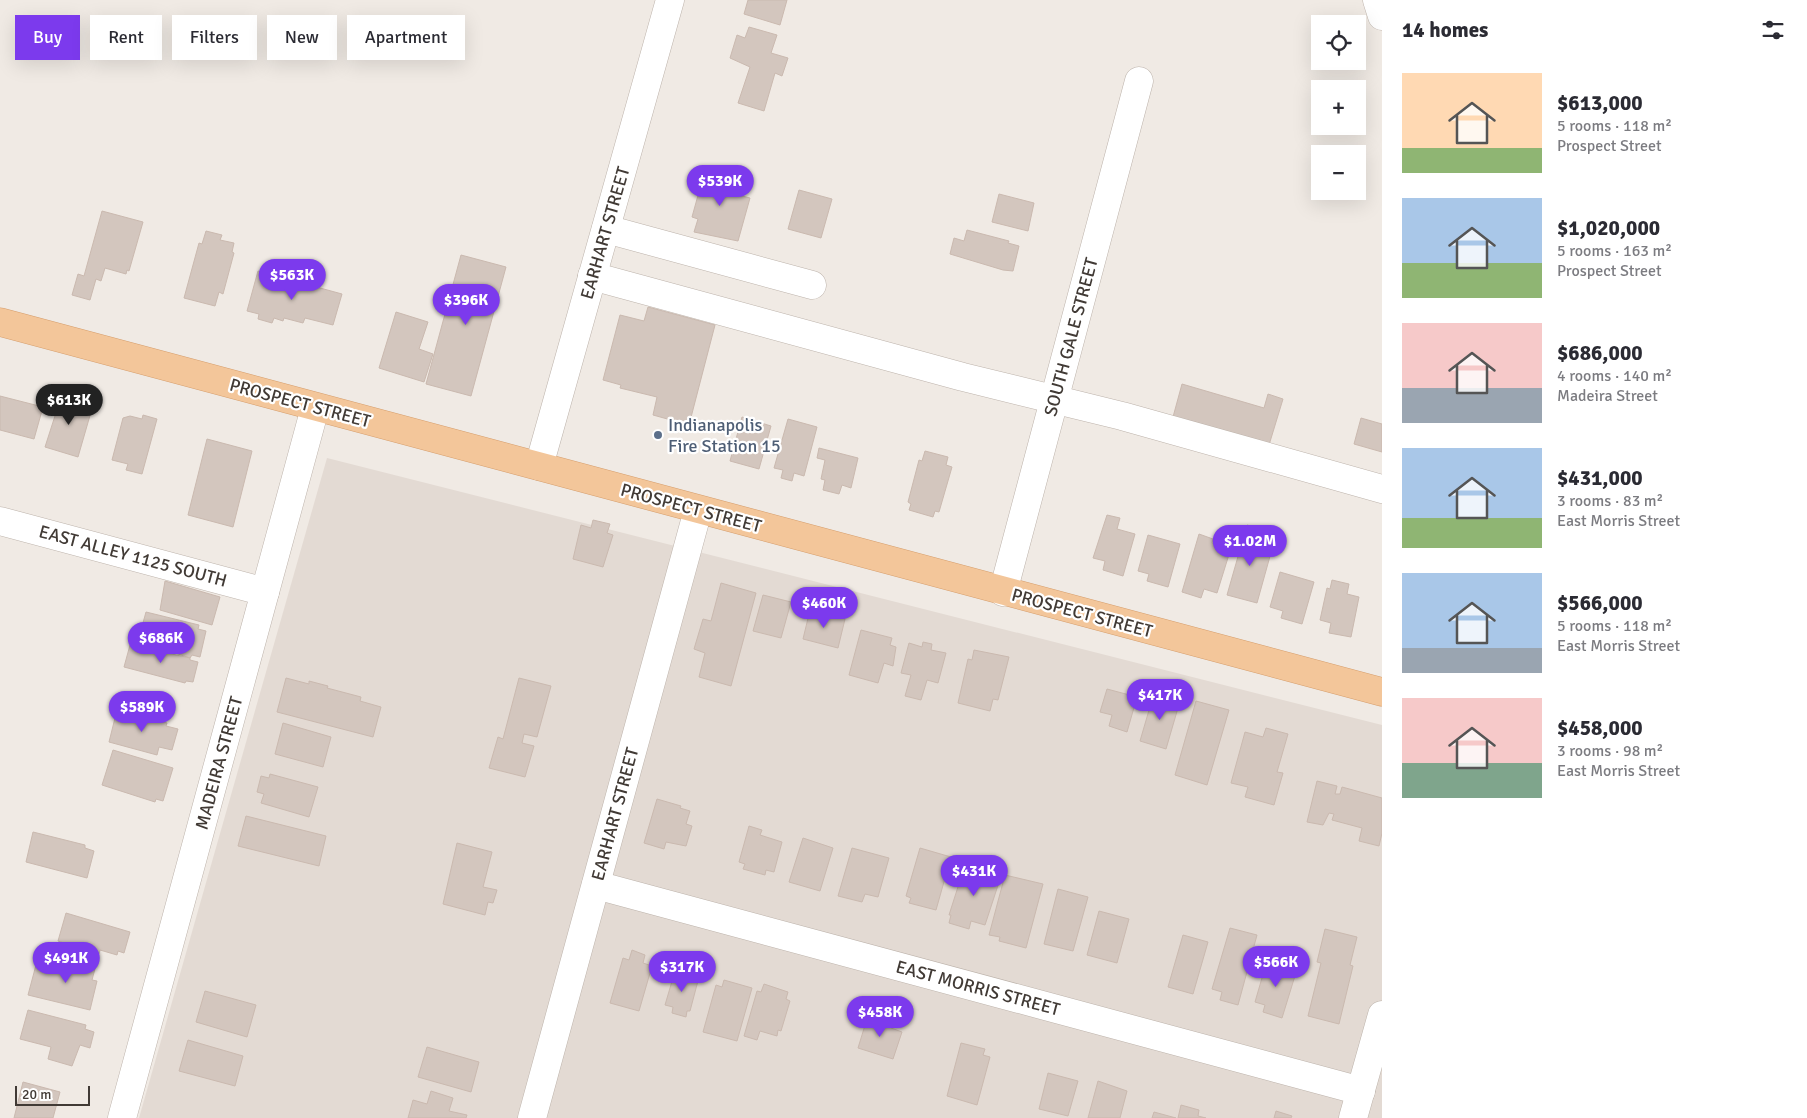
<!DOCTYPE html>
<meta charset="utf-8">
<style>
:root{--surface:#fff;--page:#f7f7f7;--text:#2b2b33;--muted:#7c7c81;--accent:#7c3aed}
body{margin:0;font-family:Signika,sans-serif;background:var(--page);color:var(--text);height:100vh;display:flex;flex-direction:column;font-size:19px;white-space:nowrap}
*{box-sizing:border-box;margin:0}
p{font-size:16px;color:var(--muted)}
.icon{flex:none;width:28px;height:28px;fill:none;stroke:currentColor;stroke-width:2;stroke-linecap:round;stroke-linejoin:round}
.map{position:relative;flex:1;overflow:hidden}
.drawer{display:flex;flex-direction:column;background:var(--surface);width:425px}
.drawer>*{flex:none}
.guide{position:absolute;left:15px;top:15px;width:475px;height:45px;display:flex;gap:10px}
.buttons{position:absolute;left:1311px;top:15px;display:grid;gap:10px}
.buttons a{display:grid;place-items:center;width:55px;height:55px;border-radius:0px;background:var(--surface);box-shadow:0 5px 20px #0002;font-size:25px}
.scale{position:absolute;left:15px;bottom:12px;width:75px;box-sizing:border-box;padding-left:5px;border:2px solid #413a35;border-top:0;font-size:14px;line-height:18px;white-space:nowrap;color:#413a35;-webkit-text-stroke:4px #fff;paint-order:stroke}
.price{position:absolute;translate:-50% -42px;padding:0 11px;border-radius:18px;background:var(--accent);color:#fff;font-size:16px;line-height:32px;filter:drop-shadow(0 1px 2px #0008)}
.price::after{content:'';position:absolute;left:50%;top:30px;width:15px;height:11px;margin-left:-8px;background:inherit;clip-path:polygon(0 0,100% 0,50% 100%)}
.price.on{background:#222;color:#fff}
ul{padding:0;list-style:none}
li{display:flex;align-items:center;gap:15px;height:125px;padding:0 20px}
li span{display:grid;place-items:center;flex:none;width:140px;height:100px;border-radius:0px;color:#555}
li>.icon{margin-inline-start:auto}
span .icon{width:60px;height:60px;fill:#fffc;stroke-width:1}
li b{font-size:21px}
h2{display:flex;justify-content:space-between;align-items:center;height:60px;padding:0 20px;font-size:21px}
.chip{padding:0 18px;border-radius:0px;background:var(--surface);box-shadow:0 5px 20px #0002;font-size:18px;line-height:45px}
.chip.on{background:var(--accent);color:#fff}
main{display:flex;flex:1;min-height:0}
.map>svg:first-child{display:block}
</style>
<main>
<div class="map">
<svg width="1382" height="1118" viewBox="0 0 1382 1118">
<rect width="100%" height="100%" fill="#f0eae4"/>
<!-- residential -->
<path fill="#e3dad3" d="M327,458L1382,725V1118H139Z"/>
<!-- building -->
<g fill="#d3c6be" stroke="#cab9af">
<path d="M748,0H787L780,25L744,14Z"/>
<path d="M749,27L777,35L771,53L788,58L782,76L775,73L764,111L738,103L750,67L730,58L737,35L745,38Z"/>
<path d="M705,170L742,180L738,195L750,198L738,241L694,232L698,219L692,217Z"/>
<path d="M799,190L832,199L821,238L788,229Z"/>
<path d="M999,194L1034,203L1028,231L992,222Z"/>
<path d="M102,211L143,222L129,271L127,270L126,274L105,268L101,281L96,279L90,300L72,295L78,274L84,276Z"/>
<path d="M967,230L1009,241L1008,243L1019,246L1013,271L1003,270L950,254L954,238L964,241Z"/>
<path d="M206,231L222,235L220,240L234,243L232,252L234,253L223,294L219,292L215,306L184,298L199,243L202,244Z"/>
<path d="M461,255L506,267L471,396L426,384Z"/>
<path d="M258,271L342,294L333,325L305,318L303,323L284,318L283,321L274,318L272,323L258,319L259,314L247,311Z"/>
<path d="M648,307L715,325L689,425L653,415L657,397L620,388L621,385L603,380L620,315L644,321Z"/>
<path d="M396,312L428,322L419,349L433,354L424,382L379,368Z"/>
<path d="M1182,384L1264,408L1268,394L1283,399L1269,445L1173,417Z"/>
<path d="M62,394L91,402L89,412H91L78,457L45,447Z"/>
<path d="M0,396L43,407L34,439L0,430Z"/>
<path d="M143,415L157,419L142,474L126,470L128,464L112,460L123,418L130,416L142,419Z"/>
<path d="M742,417L771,426L759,469L730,461Z"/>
<path d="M1361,418L1382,424V452L1354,444Z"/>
<path d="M788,419L817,427L804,476L794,473L792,481L781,478L783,470L774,468Z"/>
<path d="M207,439L252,451L233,527L188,515Z"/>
<path d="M819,448L858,458L851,488L842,485L839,494L823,490L825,480L821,479L825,460L817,458Z"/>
<path d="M925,451L948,457L946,465L952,467L939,512L935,511L933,517L909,510L911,504L908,502L919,460L922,461Z"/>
<path d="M1107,515L1120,518L1117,529L1135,534L1123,576L1103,570L1105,561L1093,558Z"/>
<path d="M593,520L610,524L607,533L613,535L603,567L573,559L581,525L591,528Z"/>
<path d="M1247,525L1261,529L1257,544L1272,549L1257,603L1227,595Z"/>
<path d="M1199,534L1213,539L1212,543L1231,548L1217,593L1204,589L1201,598L1182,592Z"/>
<path d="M1148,535L1180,544L1168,587L1147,581L1149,574L1138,571Z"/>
<path d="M1280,572L1314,582L1302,624L1281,618L1283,611L1270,607Z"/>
<path d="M1332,580L1349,584L1347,594L1359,597L1351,637L1329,633L1331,623L1320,620L1327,588L1330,589Z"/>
<path d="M165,581L220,597L212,625L160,610Z"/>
<path d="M721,583L756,593L731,686L699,677L705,653L694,649L703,619L711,621Z"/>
<path d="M763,595L791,602L781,638L753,631Z"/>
<path d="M810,610L845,619L838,648L803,639Z"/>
<path d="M146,612L199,625L198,629L206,631L200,657L192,655L190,658L160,648V650L150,648L154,633L141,630Z"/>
<path d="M861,630L892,638L890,645L896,647L893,666L884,663L878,683L849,675Z"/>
<path d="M923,642L932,644L931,650L946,653L938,683L927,680L921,700L905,696L911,675L901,673L909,643L922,647Z"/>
<path d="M130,645L190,658V660L198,662L193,682L186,681L185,683L124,667Z"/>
<path d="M974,650L1009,657L998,700L993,699L990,711L958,703L968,659L972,660Z"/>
<path d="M286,678L309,684V681L328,686L327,688L361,697L360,701L381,707L373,737L277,712Z"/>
<path d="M519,678L551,686L537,737L524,734L522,743L534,746L525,777L489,768L498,737L503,739Z"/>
<path d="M1107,689L1137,697L1127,732L1109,726L1112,715L1100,712Z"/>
<path d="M1154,693L1180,701L1166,749L1140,741Z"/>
<path d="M1196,701L1229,710L1207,785L1175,775Z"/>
<path d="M117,710L167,723L166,726L178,729L172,750L159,747L157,755L109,742Z"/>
<path d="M283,723L331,737L323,767L275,754Z"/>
<path d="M1266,728L1288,734L1277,772L1283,773L1274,805L1245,797L1248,787L1231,783L1245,732L1263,737Z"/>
<path d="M113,750L173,768L163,801L156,799L155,802L102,785Z"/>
<path d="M270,774L318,787L309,817L261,803L264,794L257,792L261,776L269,778Z"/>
<path d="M1317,781L1337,786L1335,794H1340L1342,787L1382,798V833L1379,846L1359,841L1362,828L1332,820L1334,814L1329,813L1323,825L1307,822Z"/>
<path d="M657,799L681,806L680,808L690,811L686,824L692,826L686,846L666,842L664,849L644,843Z"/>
<path d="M246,816L326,836L319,866L238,846Z"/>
<path d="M749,826L762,830L760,835L782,842L774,872L766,870L765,875L743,869L745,864L739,862Z"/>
<path d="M33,832L85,845V848L94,851L87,878L26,862Z"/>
<path d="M803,838L833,848L820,891L789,882Z"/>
<path d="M457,843L492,852L483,887L497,890L493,903L488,902L485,915L443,904Z"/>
<path d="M852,848L889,858L878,897L865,894L862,902L838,896Z"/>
<path d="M920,848L951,857L936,910L909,903L911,898L906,896Z"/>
<path d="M965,865L1001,876L985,925L971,921L969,929L949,923L951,915H949Z"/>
<path d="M1005,875L1043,884L1026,948L999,941L1000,937L989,935Z"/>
<path d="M1058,889L1088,897L1073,951L1044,944Z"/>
<path d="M1099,911L1129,919L1117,963L1087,955Z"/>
<path d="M66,913L130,932L124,953L118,951L117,955L100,950L99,954L58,941Z"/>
<path d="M1230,928L1257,935L1238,1005L1220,1000L1222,992L1212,989Z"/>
<path d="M1325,929L1357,937L1350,965L1353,966L1339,1024L1308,1016L1321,963L1317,962Z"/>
<path d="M1183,935L1208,942L1193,994L1168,987Z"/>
<path d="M632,950L645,955L643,963L652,966L639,1011L610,1003L623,958L629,960Z"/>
<path d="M66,958L96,965L92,980L97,981L90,1010L28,995L36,965L62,972Z"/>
<path d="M1280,961L1298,966L1282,1018L1263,1012L1265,1005L1255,1002L1264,971L1267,972L1269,966L1278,968Z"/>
<path d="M675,971L699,977L690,1011H687L686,1017L672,1013L673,1007L665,1005Z"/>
<path d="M724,980L752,988L737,1041L703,1032L716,985L722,987Z"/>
<path d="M764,984L788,992L786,999L790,1001L781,1031L778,1030L777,1036L760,1031L757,1040L744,1036L757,991L761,992Z"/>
<path d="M205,991L256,1005L247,1037L196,1022Z"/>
<path d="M28,1010L86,1025L85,1029L94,1032L90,1048L80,1045L72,1066L48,1059L51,1047L20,1039Z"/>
<path d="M877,1015L893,1020L891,1028L902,1032L893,1059L858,1048L866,1022L874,1024Z"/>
<path d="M188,1040L243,1056L235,1086L179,1071Z"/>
<path d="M961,1043L985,1049L983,1055L990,1057L977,1105L947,1096Z"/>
<path d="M427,1047L479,1062L471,1092L418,1077Z"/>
<path d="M1048,1073L1078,1081L1068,1116L1039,1109Z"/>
<path d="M1098,1081L1127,1091L1120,1118H1088Z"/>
<path d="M23,1082L60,1092L53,1118H14Z"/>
<path d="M431,1091L453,1098L449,1111L467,1115L466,1118H408L413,1100L427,1104Z"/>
<path d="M1181,1105L1199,1110L1198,1116L1206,1118H1178Z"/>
<path d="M1276,1111L1292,1116L1291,1118H1274Z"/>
<path d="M1154,1112L1176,1118H1152Z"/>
</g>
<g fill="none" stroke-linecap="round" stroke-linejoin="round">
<defs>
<g id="minor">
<path d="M1377,0L1382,16"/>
<path d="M606,229L812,285"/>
<path d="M592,276L963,377L1122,416L1382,489"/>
<path d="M539,466L670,0"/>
<path d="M0,521L265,592"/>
<path d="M1003,592L1139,81"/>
<path d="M596,885L1361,1091"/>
<path d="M122,1118L315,408"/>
<path d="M532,1118L698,510"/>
<path d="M1353,1118L1382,1015"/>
</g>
<path id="major" d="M0,322L1382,692"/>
</defs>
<!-- minor casing -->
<use href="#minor" stroke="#bdb3ab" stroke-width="29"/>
<!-- major casing -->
<use href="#major" stroke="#d59e6d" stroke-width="29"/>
<!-- minor -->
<use href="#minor" stroke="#fff" stroke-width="28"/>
<!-- major -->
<use href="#major" stroke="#f3c69a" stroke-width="28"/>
</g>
<!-- markers -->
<circle fill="#5c6f8a" stroke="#fff" stroke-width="2" cx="658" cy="435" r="5"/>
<g text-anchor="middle" stroke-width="4.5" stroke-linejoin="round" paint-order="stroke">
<!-- street labels -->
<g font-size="18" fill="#413a35" stroke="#fff">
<text transform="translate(605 233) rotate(-74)" y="6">EARHART STREET</text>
<text transform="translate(1071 337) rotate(-75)" y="6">SOUTH GALE STREET</text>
<text transform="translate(300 403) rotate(15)" y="6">PROSPECT STREET</text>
<text transform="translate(691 508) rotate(15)" y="6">PROSPECT STREET</text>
<text transform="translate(133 556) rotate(15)" y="6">EAST ALLEY 1125 SOUTH</text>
<text transform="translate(1082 613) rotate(15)" y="6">PROSPECT STREET</text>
<text transform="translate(219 763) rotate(-75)" y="6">MADEIRA STREET</text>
<text transform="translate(615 814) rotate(-75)" y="6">EARHART STREET</text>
<text transform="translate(978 988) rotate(15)" y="6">EAST MORRIS STREET</text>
</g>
<!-- service labels -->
<g font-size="18" fill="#4e5e75" stroke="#fff" text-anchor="start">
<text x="668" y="431">Indianapolis<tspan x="668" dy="21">Fire Station 15</tspan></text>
</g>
</g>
</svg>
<div class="buttons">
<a><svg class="icon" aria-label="locate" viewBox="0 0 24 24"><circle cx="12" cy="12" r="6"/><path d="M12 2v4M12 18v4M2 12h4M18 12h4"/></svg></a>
<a>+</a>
<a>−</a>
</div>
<div class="scale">20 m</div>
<b class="price" style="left:720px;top:207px">$539K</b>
<b class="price" style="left:292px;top:301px">$563K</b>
<b class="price" style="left:466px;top:326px">$396K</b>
<b class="price on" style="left:69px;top:426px">$613K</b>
<b class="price" style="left:1250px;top:567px">$1.02M</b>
<b class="price" style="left:824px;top:629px">$460K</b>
<b class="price" style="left:161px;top:664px">$686K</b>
<b class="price" style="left:1160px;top:721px">$417K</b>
<b class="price" style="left:142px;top:733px">$589K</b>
<b class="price" style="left:974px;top:897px">$431K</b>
<b class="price" style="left:66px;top:984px">$491K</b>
<b class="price" style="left:1276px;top:988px">$566K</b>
<b class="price" style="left:682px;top:993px">$317K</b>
<b class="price" style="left:880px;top:1038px">$458K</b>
<div class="guide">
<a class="chip on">Buy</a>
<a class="chip">Rent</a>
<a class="chip">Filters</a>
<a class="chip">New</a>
<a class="chip">Apartment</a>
</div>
</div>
<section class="drawer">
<h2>14 homes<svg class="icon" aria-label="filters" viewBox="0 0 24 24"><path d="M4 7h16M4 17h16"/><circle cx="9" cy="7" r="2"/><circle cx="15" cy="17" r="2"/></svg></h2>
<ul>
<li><span style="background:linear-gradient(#ffd9b3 75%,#8fb573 0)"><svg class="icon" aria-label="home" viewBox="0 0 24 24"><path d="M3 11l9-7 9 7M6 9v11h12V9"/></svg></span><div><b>$613,000</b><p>5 rooms · 118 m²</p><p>Prospect Street</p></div></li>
<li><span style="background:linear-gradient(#a9c7e8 65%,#8fb573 0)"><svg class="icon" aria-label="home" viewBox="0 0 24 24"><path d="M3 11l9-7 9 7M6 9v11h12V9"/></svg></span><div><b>$1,020,000</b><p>5 rooms · 163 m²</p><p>Prospect Street</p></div></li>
<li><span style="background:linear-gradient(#f6c9c9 65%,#9aa5b1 0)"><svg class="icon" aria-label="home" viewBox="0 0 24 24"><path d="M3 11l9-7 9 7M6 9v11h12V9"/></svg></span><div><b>$686,000</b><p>4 rooms · 140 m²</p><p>Madeira Street</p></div></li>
<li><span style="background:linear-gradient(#a9c7e8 70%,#8fb573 0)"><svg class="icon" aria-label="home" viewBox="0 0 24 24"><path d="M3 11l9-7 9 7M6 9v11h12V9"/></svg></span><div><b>$431,000</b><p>3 rooms · 83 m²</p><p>East Morris Street</p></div></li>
<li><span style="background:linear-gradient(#a9c7e8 75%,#9aa5b1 0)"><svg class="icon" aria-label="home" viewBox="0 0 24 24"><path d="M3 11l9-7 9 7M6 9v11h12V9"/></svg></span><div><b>$566,000</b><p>5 rooms · 118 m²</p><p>East Morris Street</p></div></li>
<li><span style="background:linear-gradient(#f6c9c9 65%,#7fa58c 0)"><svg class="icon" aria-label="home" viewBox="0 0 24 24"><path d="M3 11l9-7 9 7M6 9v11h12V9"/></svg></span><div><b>$458,000</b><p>3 rooms · 98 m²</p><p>East Morris Street</p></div></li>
</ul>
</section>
</main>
